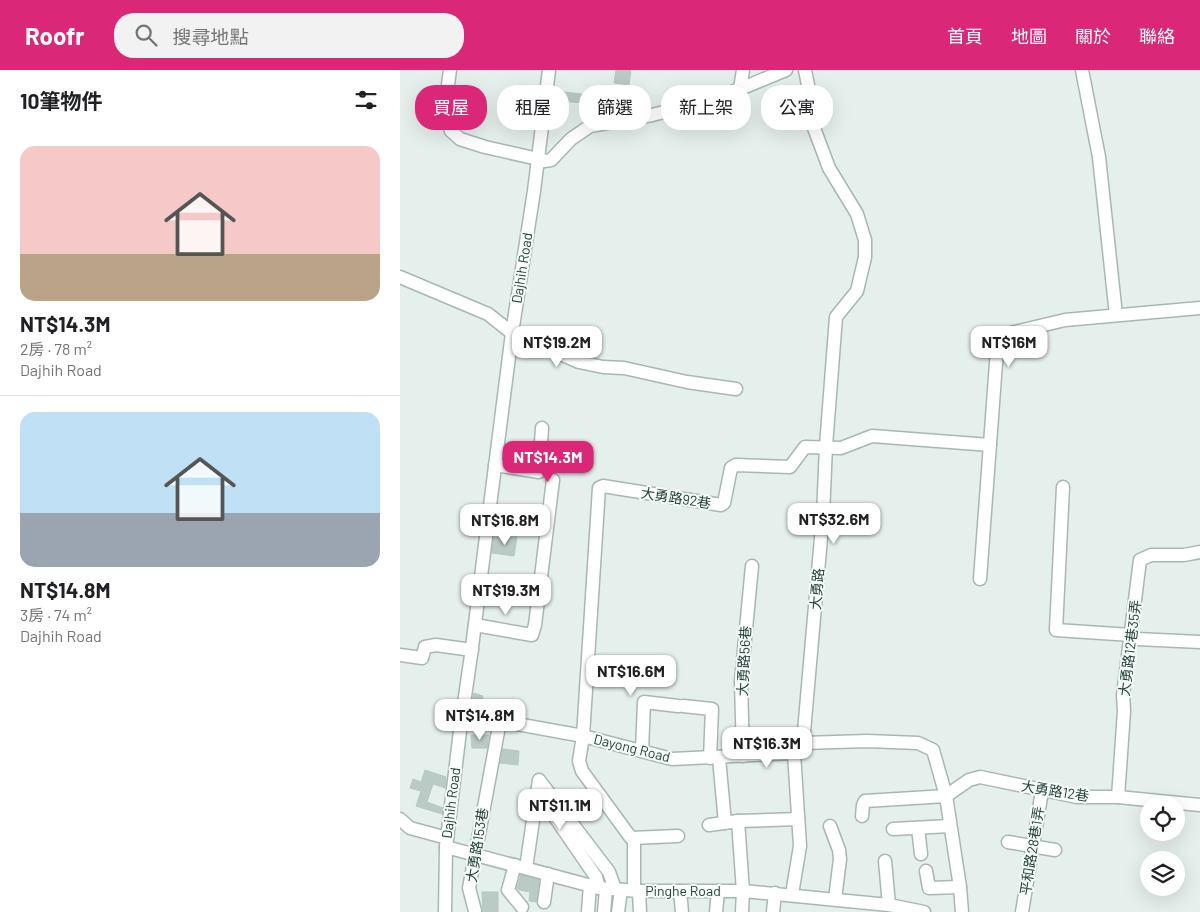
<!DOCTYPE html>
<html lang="zh-TW">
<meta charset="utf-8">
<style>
:root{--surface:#fff;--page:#f2f2f2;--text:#202124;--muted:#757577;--line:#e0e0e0;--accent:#db2777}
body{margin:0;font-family:Barlow,"Noto Sans TC",sans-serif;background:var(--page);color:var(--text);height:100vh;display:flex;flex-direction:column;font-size:19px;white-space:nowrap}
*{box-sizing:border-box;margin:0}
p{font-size:16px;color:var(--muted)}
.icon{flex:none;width:28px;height:28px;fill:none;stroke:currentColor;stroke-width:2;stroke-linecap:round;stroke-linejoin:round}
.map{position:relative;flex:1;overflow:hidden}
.side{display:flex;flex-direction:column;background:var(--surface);width:400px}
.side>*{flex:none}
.top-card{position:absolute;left:15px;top:15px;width:475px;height:45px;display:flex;gap:10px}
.tools{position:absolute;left:740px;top:726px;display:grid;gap:10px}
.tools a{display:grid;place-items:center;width:45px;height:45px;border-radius:50%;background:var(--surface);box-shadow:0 5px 20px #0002;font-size:25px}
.price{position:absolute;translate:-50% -42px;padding:0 11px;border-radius:10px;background:#fff;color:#222;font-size:16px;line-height:32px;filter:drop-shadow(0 1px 2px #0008)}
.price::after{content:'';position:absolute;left:50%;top:30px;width:15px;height:11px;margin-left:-8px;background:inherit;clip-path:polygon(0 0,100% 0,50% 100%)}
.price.active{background:var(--accent);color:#fff}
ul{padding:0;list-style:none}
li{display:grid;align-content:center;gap:10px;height:265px;padding:0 20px}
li+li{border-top:1px solid var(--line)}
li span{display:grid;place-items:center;height:155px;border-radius:15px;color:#555}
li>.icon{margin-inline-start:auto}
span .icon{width:90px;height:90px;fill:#fffc;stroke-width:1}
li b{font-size:21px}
h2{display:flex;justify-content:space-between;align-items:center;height:60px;padding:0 20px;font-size:21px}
.pill{padding:0 18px;border-radius:20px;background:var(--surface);box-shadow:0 5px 20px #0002;font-size:18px;line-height:45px}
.pill.active{background:var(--accent);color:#fff}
header{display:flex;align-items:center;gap:30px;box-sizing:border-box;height:70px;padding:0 25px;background:var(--accent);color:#fff}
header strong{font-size:24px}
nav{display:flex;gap:28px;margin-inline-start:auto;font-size:18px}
.search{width:350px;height:45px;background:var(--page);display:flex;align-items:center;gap:12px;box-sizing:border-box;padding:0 18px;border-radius:20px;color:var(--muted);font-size:19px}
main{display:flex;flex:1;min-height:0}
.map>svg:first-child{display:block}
</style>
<header>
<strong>Roofr</strong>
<div class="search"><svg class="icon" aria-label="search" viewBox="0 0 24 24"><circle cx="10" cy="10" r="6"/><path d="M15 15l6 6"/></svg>搜尋地點</div>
<nav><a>首頁</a><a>地圖</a><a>關於</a><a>聯絡</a></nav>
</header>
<main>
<section class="side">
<h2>10筆物件<svg class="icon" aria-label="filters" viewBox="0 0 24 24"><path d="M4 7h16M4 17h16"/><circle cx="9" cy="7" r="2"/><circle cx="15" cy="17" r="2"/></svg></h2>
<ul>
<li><span style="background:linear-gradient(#f6c9c9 70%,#b9a48a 0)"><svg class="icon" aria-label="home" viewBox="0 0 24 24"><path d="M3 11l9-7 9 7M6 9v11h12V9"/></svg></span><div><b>NT$14.3M</b><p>2房 · 78 m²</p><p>Dajhih Road</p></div></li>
<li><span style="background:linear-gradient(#bfe0f5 65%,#9aa5b1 0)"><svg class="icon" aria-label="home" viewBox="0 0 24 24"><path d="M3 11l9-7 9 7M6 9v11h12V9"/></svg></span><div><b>NT$14.8M</b><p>3房 · 74 m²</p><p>Dajhih Road</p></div></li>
</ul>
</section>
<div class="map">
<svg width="800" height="842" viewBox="0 0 800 842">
<rect width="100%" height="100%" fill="#e5efeb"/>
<!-- building -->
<g fill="#bacac4" stroke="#b7c9c2">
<path d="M216,0H231L229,15L214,13Z"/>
<path d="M155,21L182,24L181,33L154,30Z"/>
<path d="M94,467H117L114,486L92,483Z"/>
<path d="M74,623L83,626L81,637L72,634Z"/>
<path d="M71,665H89L87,678H72Z"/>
<path d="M103,679L119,681L118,695L100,693Z"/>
<path d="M25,700L46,707L45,718L33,714L27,732L43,738L42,744L16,736L21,721L10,718L13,709L21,712Z"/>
<path d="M121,805L139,810L136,832L129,831L130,822L119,820L117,818Z"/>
<path d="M82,822H98V842H83Z"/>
</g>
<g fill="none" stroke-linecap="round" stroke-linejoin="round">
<defs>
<g id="minor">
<path d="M50,0L46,30L47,50L51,61L60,69L85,77L138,89"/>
<path d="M682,0L699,87L716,245"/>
<path d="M340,19L343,0"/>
<path d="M137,92L151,90L171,69L190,56L252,45L292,35L340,19L386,0"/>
<path d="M0,207L88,244L112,263L179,292L203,297L224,298L287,312L336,319"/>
<path d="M95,395L139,402L142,358"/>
<path d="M663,417L656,560L731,565L737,569L800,572"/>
<path d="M580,509L598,266L665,250L800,238"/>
<path d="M75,555L132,565L135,555L153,410"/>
<path d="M0,585L22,588L25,577L36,575L72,580"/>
<path d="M283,636L312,639L310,688"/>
<path d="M62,640L100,651L183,666L272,689L394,683L403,673L467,671L518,673L533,680L546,726L560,817L562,842"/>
<path d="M403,673L423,445L426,376L436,247L457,221L465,187V170L457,144L429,98L414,58L410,25L405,0"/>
<path d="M242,680L244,632L278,636"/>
<path d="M343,686L341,611L352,496"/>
<path d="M319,688L325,753"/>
<path d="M137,721L196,807L199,818"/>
<path d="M718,727L724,641L723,625L740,490L751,485H784L800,482"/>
<path d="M462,746L463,735L465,731L546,726L569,710L580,707L677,727H718L800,735"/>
<path d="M0,749L10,758L47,768"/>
<path d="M338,751L343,821L342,842"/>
<path d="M309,755L338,751L398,749"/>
<path d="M430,756L439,780L440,789L435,829"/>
<path d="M518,758L521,784"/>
<path d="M493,759L550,756"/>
<path d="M278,766L231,768L182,701L179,691L183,666L199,418L203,416L321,435L324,433L331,398L336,395L390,397L405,377L441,378L472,366L590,375"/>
<path d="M608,772L655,780"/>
<path d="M46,777L199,818L239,821H343L489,835L524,842"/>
<path d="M485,791L489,835"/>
<path d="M115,795L108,820L122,837"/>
<path d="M126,798L139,710L209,802L215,819"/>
<path d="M526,801L529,818L560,817"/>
<path d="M234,820V768"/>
<path d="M239,821L240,842"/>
<path d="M280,821L282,842"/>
<path d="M392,824L400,776L394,683"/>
<path d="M144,832L148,804"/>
<path d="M75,841L69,818L100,651"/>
<path d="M45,842L46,777L60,661L71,585L112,263L134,121L149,0"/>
<path d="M188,842L190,815"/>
<path d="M204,842L206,819"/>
<path d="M218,842L221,820"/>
<path d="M316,842L318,821"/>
<path d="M373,842L375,823"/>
<path d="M622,842L642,721"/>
</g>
</defs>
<!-- minor casing -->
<use href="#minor" stroke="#a7b8b3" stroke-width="15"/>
<!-- minor -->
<use href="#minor" stroke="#fff" stroke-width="12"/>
</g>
<g text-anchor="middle" stroke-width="4" stroke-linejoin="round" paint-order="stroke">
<!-- street labels -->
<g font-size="14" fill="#23423b" stroke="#f6fbf9">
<text transform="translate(122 198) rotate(-81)" y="5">Dajhih Road</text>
<text transform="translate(276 428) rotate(9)" y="5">大勇路92巷</text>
<text transform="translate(417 519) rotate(-85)" y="5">大勇路</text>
<text transform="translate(730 578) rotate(-83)" y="5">大勇路12巷35弄</text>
<text transform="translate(344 591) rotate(-87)" y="5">大勇路56巷</text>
<text transform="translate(232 678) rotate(14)" y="5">Dayong Road</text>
<text transform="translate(655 721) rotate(9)" y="5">大勇路12巷</text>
<text transform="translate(51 733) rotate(-83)" y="5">Dajhih Road</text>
<text transform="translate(77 775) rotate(-81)" y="5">大勇路153巷</text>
<text transform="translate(632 781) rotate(-81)" y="5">平和路28巷1弄</text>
<text x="283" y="826">Pinghe Road</text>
</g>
</g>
</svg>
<div class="tools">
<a><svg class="icon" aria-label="locate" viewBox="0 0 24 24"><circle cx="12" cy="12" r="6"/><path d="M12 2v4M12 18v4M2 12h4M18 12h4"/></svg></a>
<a><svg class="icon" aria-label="layers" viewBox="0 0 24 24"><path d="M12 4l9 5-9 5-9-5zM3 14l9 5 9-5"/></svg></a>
</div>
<b class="price" style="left:157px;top:298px">NT$19.2M</b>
<b class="price" style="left:609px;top:298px">NT$16M</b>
<b class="price active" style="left:148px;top:413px">NT$14.3M</b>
<b class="price" style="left:434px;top:475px">NT$32.6M</b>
<b class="price" style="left:105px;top:476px">NT$16.8M</b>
<b class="price" style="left:106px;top:546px">NT$19.3M</b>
<b class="price" style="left:231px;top:627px">NT$16.6M</b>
<b class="price" style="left:80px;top:671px">NT$14.8M</b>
<b class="price" style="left:367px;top:699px">NT$16.3M</b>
<b class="price" style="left:160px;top:761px">NT$11.1M</b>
<div class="top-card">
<a class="pill active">買屋</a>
<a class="pill">租屋</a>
<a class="pill">篩選</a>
<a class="pill">新上架</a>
<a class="pill">公寓</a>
</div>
</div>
</main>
